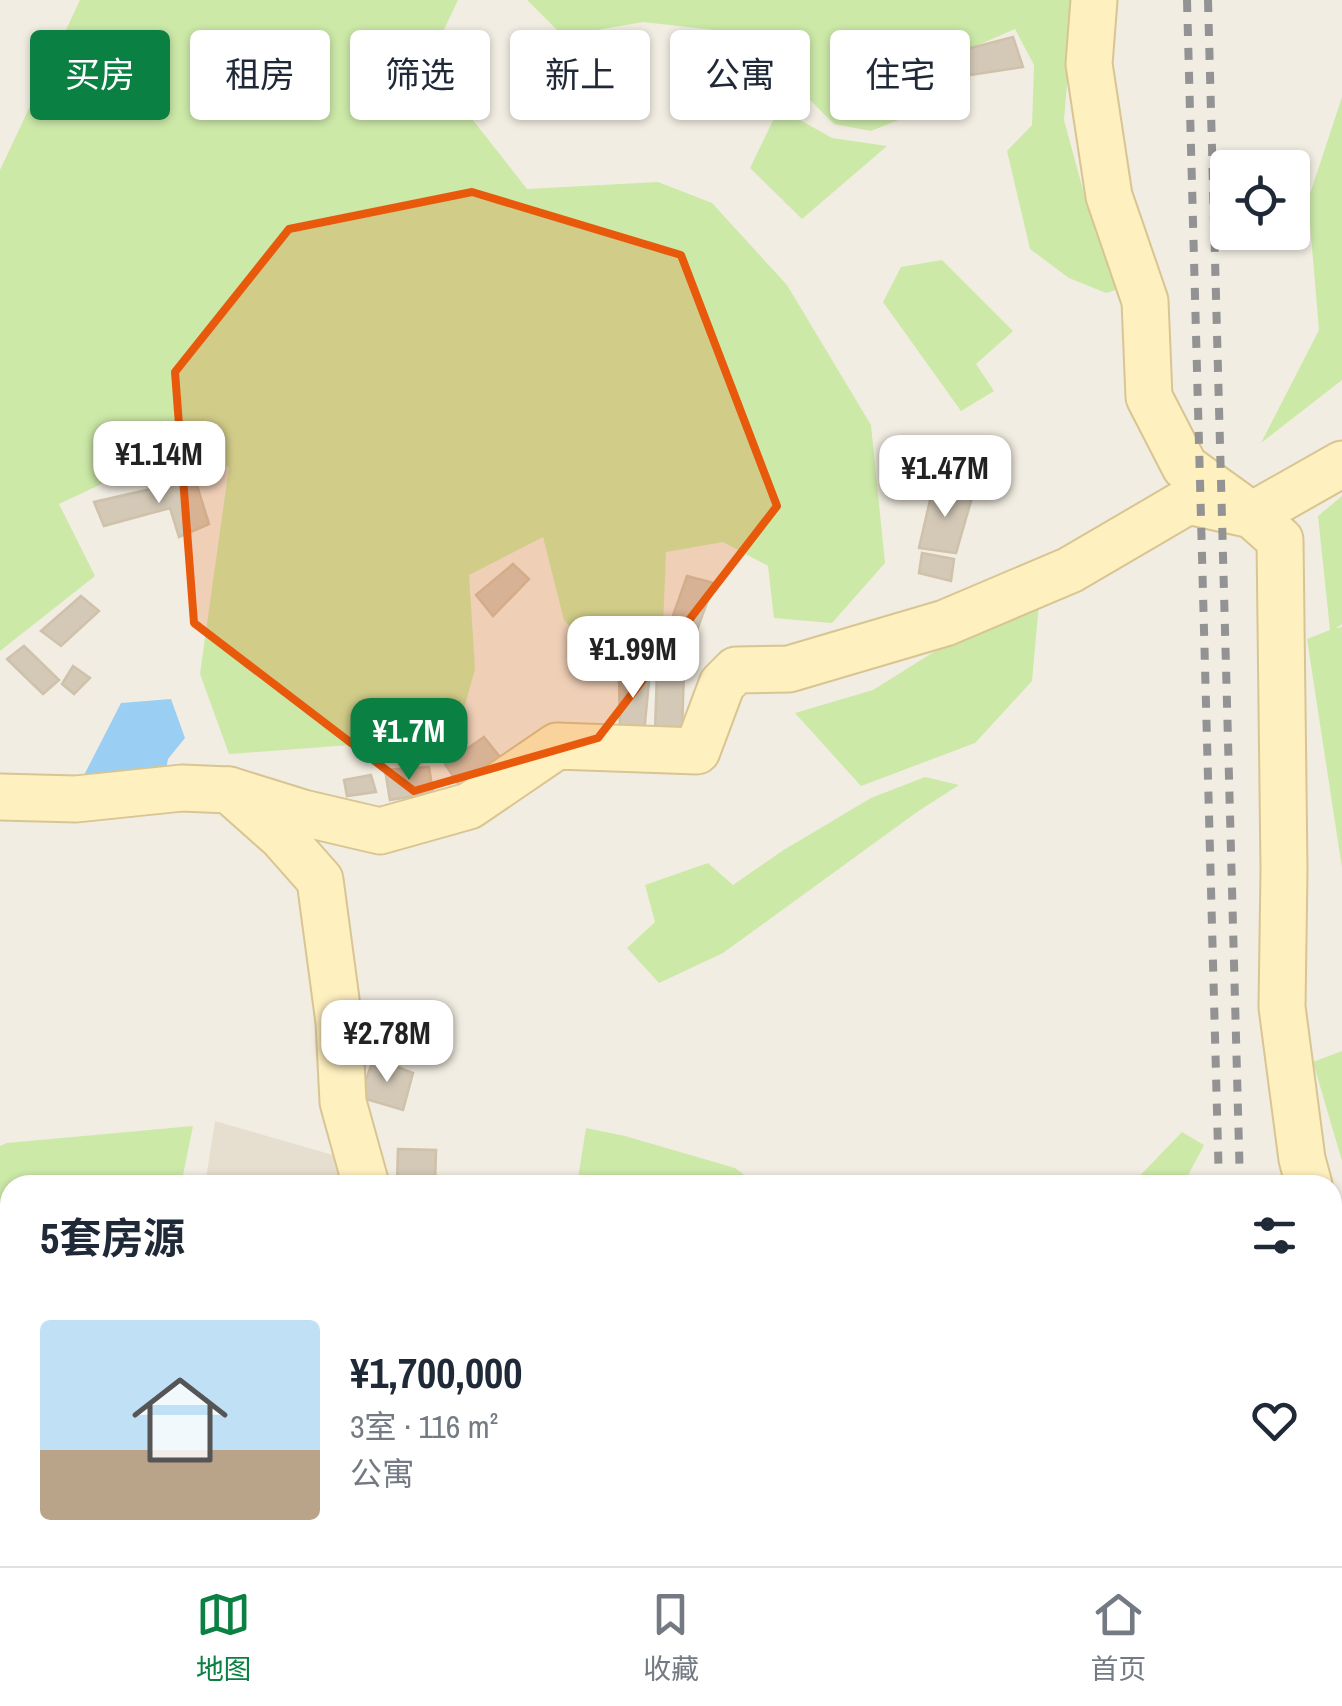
<!DOCTYPE html>
<html lang="zh">
<meta charset="utf-8">
<style>
:root{--surface:#fff;--page:#f6f6f7;--text:#1f2937;--muted:#747a83;--line:#e0e1e3;--accent:#0b8043}
body{margin:0;font-family:"Archivo Narrow","Noto Sans SC",sans-serif;background:var(--page);color:var(--text);height:100vh;display:flex;flex-direction:column;font-size:38px;white-space:nowrap}
*{box-sizing:border-box;margin:0}
p{font-size:32px;color:var(--muted)}
.icon{flex:none;width:55px;height:55px;fill:none;stroke:currentColor;stroke-width:2;stroke-linecap:round;stroke-linejoin:round}
.map{position:relative;flex:1;overflow:hidden}
.side{position:absolute;left:0px;top:1175px;width:1342px;height:392px;display:flex;flex-direction:column;background:var(--surface);border-radius:30px 30px 0 0;box-shadow:0 2px 8px #0004}
.side>*{flex:none}
.banner{position:absolute;left:30px;top:30px;width:1282px;height:90px;display:flex;gap:20px}
.tools{position:absolute;left:1210px;top:150px;display:grid;gap:20px}
.tools a{display:grid;place-items:center;width:100px;height:100px;border-radius:10px;background:var(--surface);box-shadow:0 2px 8px #0004;font-size:50px}
.price{position:absolute;translate:-50% -85px;padding:0 22px;border-radius:20px;background:#fff;color:#222;font-size:32px;line-height:65px;filter:drop-shadow(0 2px 5px #0008)}
.price::after{content:'';position:absolute;left:50%;top:60px;width:30px;height:22px;margin-left:-15px;background:inherit;clip-path:polygon(0 0,100% 0,50% 100%)}
.price.selected{background:var(--accent);color:#fff}
ul{padding:0;list-style:none}
li{display:flex;align-items:center;gap:30px;height:250px;padding:0 40px}
li span{display:grid;place-items:center;flex:none;width:280px;height:200px;border-radius:10px;color:#555}
li>.icon{margin-inline-start:auto}
span .icon{width:120px;height:120px;fill:#fffc;stroke-width:1}
li b{font-size:42px}
h2{display:flex;justify-content:space-between;align-items:center;height:120px;padding:0 40px;font-size:42px}
.tag{padding:0 35px;border-radius:10px;background:var(--surface);box-shadow:0 2px 8px #0004;font-size:35px;line-height:90px}
.tag.selected{background:var(--accent);color:#fff}
.tabs{display:flex;justify-content:space-around;align-items:center;height:140px;border-top:2px solid var(--line);background:var(--surface);font-size:28px;color:var(--muted)}
.tabs a{display:grid;justify-items:center;gap:5px}
.tabs .selected{color:var(--accent)}
.map>svg:first-child{display:block}
</style>
<div class="map">
<svg width="1342" height="1566" viewBox="0 0 1342 1566">
<rect width="100%" height="100%" fill="#f2ede2"/>
<!-- residential -->
<path fill="#e6dfd0" d="M215,1121L333,1155L344,1185H205Z"/>
<!-- green -->
<g fill="#cce9a8">
<path d="M80,0H458L432,55L465,110L527,189L658,182L712,203L787,285L871,425L885,563L832,623L774,618L768,566L723,542L666,552L663,627L606,665L564,620L543,537L469,575L475,669L456,737L229,754L200,674L229,467L159,457L59,504L95,576L0,651V170Z"/>
<path d="M527,0H1074L1064,120L1089,212L1125,287L1106,293L1069,278L1030,249L1007,151L1032,125L1034,65L1015,29L895,81L908,116L871,131L834,124L798,88L723,31L643,22L563,36Z"/>
<path d="M1342,97V380L1261,443L1319,330L1308,200Z"/>
<path d="M779,108L832,138L887,146L802,219L750,168Z"/>
<path d="M942,260L1013,331L976,364L994,391L961,411L883,302L901,267Z"/>
<path d="M1342,496V624L1336,628L1342,627V868L1307,639L1330,630L1318,516Z"/>
<path d="M1039,603L1032,681L975,743L861,786L795,713L873,690L953,640Z"/>
<path d="M925,777L959,785L917,812L723,953L659,983L627,948L655,922L645,885L708,863L733,885L782,851L871,798Z"/>
<path d="M1342,1051V1161L1313,1062Z"/>
<path d="M193,1126L181,1185H10V1558H203L198,1566H0V1146L7,1143Z"/>
<path d="M586,1128L625,1136L735,1168L758,1185H577Z"/>
<path d="M1182,1132L1204,1145L1183,1185H1131Z"/>
<path d="M643,1558H982L979,1566H644Z"/>
<path d="M1016,1558H1158L1163,1566H1014Z"/>
</g>
<!-- water -->
<path fill="#9acff3" d="M171,699L185,738L168,759L165,775L80,783L121,703Z"/>
<!-- building -->
<g fill="#d4c9b7" stroke="#cfc1aa" stroke-width="2.5">
<path d="M1013,37L1023,67L963,76L955,52Z"/>
<path d="M944,69L955,88L918,101L905,80Z"/>
<path d="M195,479L209,524L179,537L170,508L104,526L94,502Z"/>
<path d="M933,487L973,494L956,553L919,548Z"/>
<path d="M922,553L954,559L951,581L919,573Z"/>
<path d="M513,564L529,579L493,616L476,595Z"/>
<path d="M687,576L714,583L697,630L670,624Z"/>
<path d="M81,596L99,611L61,646L41,631Z"/>
<path d="M665,633L697,636L692,670L661,665Z"/>
<path d="M24,646L59,680L43,694L7,659Z"/>
<path d="M73,666L90,678L74,694L62,684Z"/>
<path d="M657,670L684,671L682,730L655,733Z"/>
<path d="M619,671H650L644,733L620,734Z"/>
<path d="M484,737L504,762L463,791L445,764Z"/>
<path d="M429,767L433,793L390,800L385,770Z"/>
<path d="M371,775L376,792L347,796L344,780Z"/>
<path d="M374,1058L413,1073L403,1110L359,1097Z"/>
<path d="M398,1149L436,1150L435,1185H397Z"/>
</g>
<g fill="none" stroke-linecap="round" stroke-linejoin="round">
<defs>
<g id="secondary">
<path d="M1094,0L1089,64L1109,196L1145,301L1149,397L1185,467L1238,505"/>
<path d="M229,790L303,813L380,831L469,806L557,746L697,751L722,684L736,670L789,669L945,623L1070,570L1188,501L1252,515"/>
<path d="M0,797L76,799L182,788L229,790L282,837L320,880L339,1022L343,1102L366,1185"/>
<path d="M1309,1185L1302,1159L1282,1007L1284,870L1280,540L1252,515L1342,464"/>
<path d="M1332,1260L1341,1282L1332,1383"/>
<path d="M1332,1532L1340,1566"/>
<path d="M226,1566L232,1558"/>
</g>
</defs>
<!-- secondary casing -->
<use href="#secondary" stroke="#d8c591" stroke-width="49"/>
<!-- secondary -->
<use href="#secondary" stroke="#fff0c0" stroke-width="45"/>
<!-- rail -->
<g stroke="#939393" stroke-width="8" stroke-dasharray="12 12" stroke-linecap="butt">
<path d="M1187,0L1219,1185"/>
<path d="M1208,0L1240,1185"/>
<path d="M1229,1558L1230,1566"/>
<path d="M1251,1558V1566"/>
</g>
</g>
<!-- marked area -->
<path fill="#e8590c" fill-opacity="0.2" stroke="#e8590c" stroke-width="8" stroke-linejoin="round" d="M472,192L681,255L777,506L598,738L414,791L194,623L175,372L289,229Z"/>
</svg>
<div class="tools">
<a><svg class="icon" aria-label="locate" viewBox="0 0 24 24"><circle cx="12" cy="12" r="6"/><path d="M12 2v4M12 18v4M2 12h4M18 12h4"/></svg></a>
</div>
<b class="price" style="left:159px;top:506px">¥1.14M</b>
<b class="price" style="left:945px;top:520px">¥1.47M</b>
<b class="price" style="left:633px;top:701px">¥1.99M</b>
<b class="price selected" style="left:409px;top:783px">¥1.7M</b>
<b class="price" style="left:387px;top:1085px">¥2.78M</b>
<div class="banner">
<a class="tag selected">买房</a>
<a class="tag">租房</a>
<a class="tag">筛选</a>
<a class="tag">新上</a>
<a class="tag">公寓</a>
<a class="tag">住宅</a>
</div>
<section class="side">
<h2>5套房源<svg class="icon" aria-label="filters" viewBox="0 0 24 24"><path d="M4 7h16M4 17h16"/><circle cx="9" cy="7" r="2"/><circle cx="15" cy="17" r="2"/></svg></h2>
<ul>
<li><span style="background:linear-gradient(#bfe0f5 65%,#b9a48a 0)"><svg class="icon" aria-label="home" viewBox="0 0 24 24"><path d="M3 11l9-7 9 7M6 9v11h12V9"/></svg></span><div><b>¥1,700,000</b><p>3室 · 116 m²</p><p>公寓</p></div><svg class="icon" aria-label="heart" viewBox="0 0 24 24"><path d="M12 20l-8-8c-3-5 5-10 8-4 3-6 11-1 8 4z"/></svg></li>
</ul>
</section>
</div>
<nav class="tabs">
<a class="selected"><svg class="icon" aria-label="map" viewBox="0 0 24 24"><path d="M3 6l6-2 6 2 6-2v14l-6 2-6-2-6 2zM9 4v14M15 6v14"/></svg>地图</a>
<a><svg class="icon" aria-label="saved" viewBox="0 0 24 24"><path d="M7 4h10v16l-5-4-5 4z"/></svg>收藏</a>
<a><svg class="icon" aria-label="home" viewBox="0 0 24 24"><path d="M3 11l9-7 9 7M6 9v11h12V9"/></svg>首页</a>
</nav>
